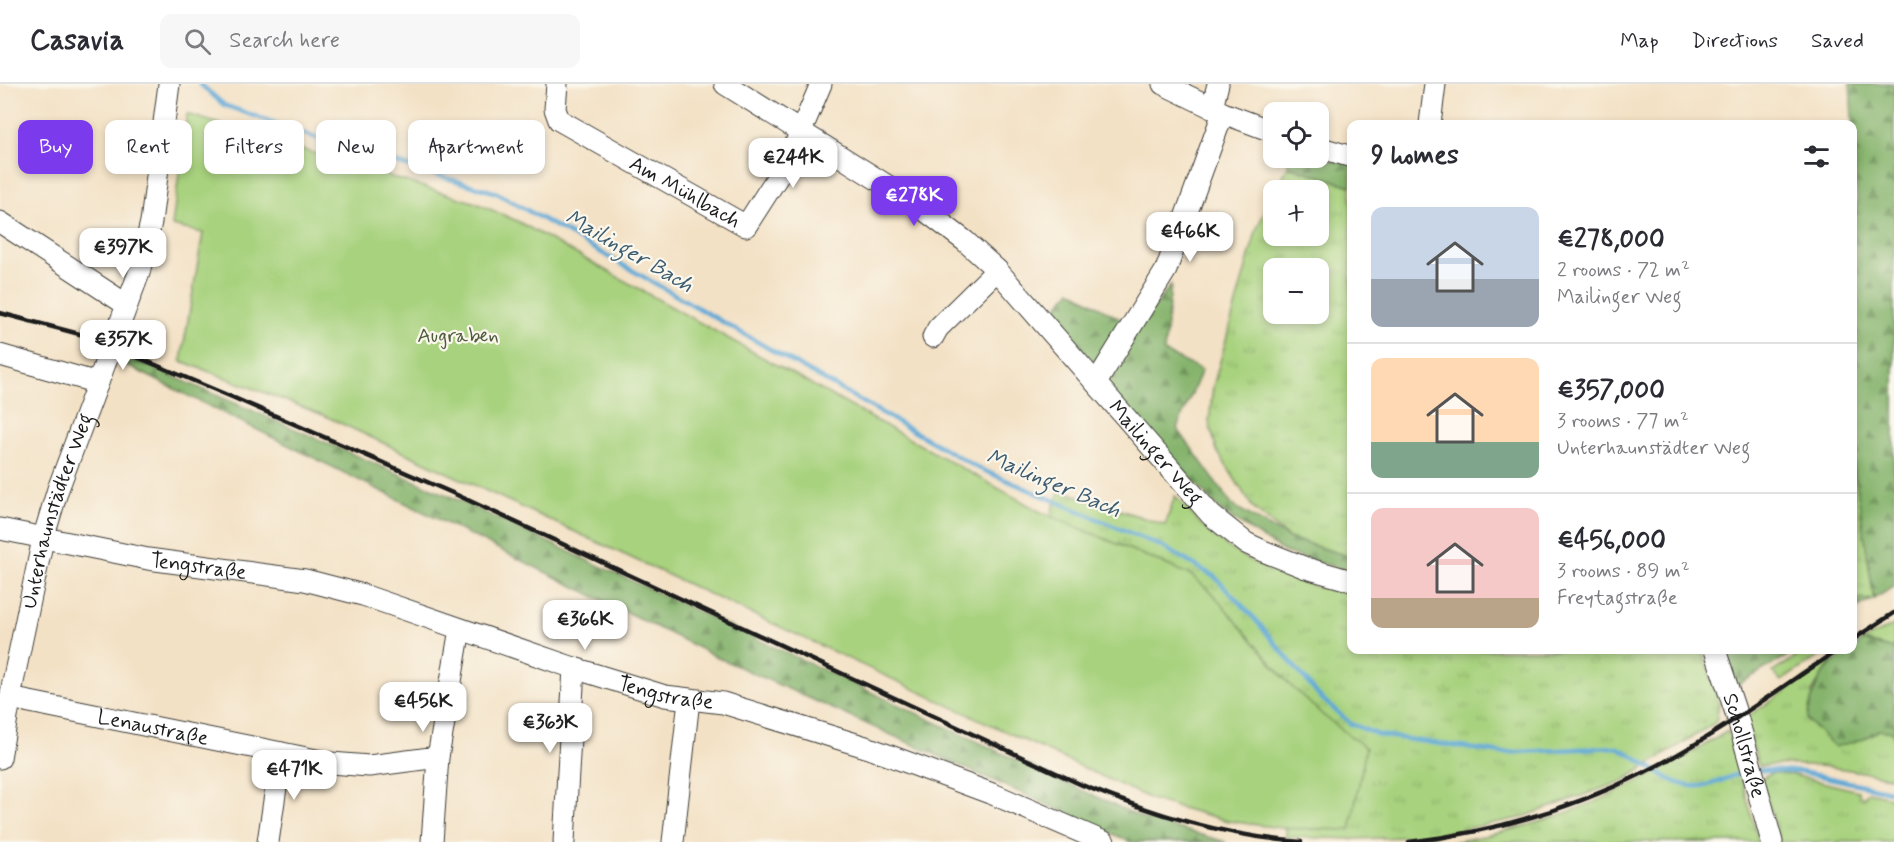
<!DOCTYPE html>
<meta charset="utf-8">
<style>
:root{--surface:#fff;--page:#f7f7f7;--text:#2b2b33;--muted:#7c7c81;--line:#e1e1e2;--accent:#7c3aed}
body{margin:0;font-family:Mynerve,sans-serif;background:var(--page);color:var(--text);height:100vh;display:flex;flex-direction:column;font-size:22px;white-space:nowrap}
*{box-sizing:border-box;margin:0}
p{font-size:20px;color:var(--muted)}
.icon{flex:none;width:33px;height:33px;fill:none;stroke:currentColor;stroke-width:2;stroke-linecap:round;stroke-linejoin:round}
.map{position:relative;flex:1;overflow:hidden}
.sheet{position:absolute;left:1347px;top:36px;width:510px;height:534px;display:flex;flex-direction:column;background:var(--surface);border-radius:12px;box-shadow:0 3px 9px #0003}
.sheet>*{flex:none}
.banner{position:absolute;left:18px;top:36px;width:570px;height:54px;display:flex;gap:12px}
.controls{position:absolute;left:1263px;top:18px;display:grid;gap:12px}
.controls a{display:grid;place-items:center;width:66px;height:66px;border-radius:12px;background:var(--surface);box-shadow:0 3px 9px #0003;font-size:30px}
.price{position:absolute;translate:-50% -51px;padding:0 14px;border-radius:12px;background:#fff;color:#222;font-size:20px;line-height:39px;filter:drop-shadow(0 2px 3px #0008)}
.price::after{content:'';position:absolute;left:50%;top:36px;width:18px;height:14px;margin-left:-9px;background:inherit;clip-path:polygon(0 0,100% 0,50% 100%)}
.price.active{background:var(--accent);color:#fff}
ul{padding:0;list-style:none}
li{display:flex;align-items:center;gap:18px;height:150px;padding:0 24px}
li+li{border-top:2px solid var(--line)}
li span{display:grid;place-items:center;flex:none;width:168px;height:120px;border-radius:12px;color:#555}
li>.icon{margin-inline-start:auto}
span .icon{width:72px;height:72px;fill:#fffc;stroke-width:1}
li b{font-size:26px}
h2{display:flex;justify-content:space-between;align-items:center;height:72px;padding:0 24px;font-size:26px}
.chip{padding:0 21px;border-radius:12px;background:var(--surface);box-shadow:0 3px 9px #0003;font-size:21px;line-height:54px}
.chip.active{background:var(--accent);color:#fff}
header{display:flex;align-items:center;gap:36px;box-sizing:border-box;height:84px;padding:0 30px;background:var(--surface);border-bottom:2px solid var(--line)}
header strong{font-size:28px}
nav{display:flex;gap:33px;margin-inline-start:auto;font-size:21px}
.search{width:420px;height:54px;background:var(--page);display:flex;align-items:center;gap:15px;box-sizing:border-box;padding:0 21px;border-radius:12px;color:var(--muted);font-size:22px}
.map>svg:first-child{display:block}
</style>
<header>
<strong>Casavia</strong>
<div class="search"><svg class="icon" aria-label="search" viewBox="0 0 24 24"><circle cx="10" cy="10" r="6"/><path d="M15 15l6 6"/></svg>Search here</div>
<nav><a>Map</a><a>Directions</a><a>Saved</a></nav>
</header>
<div class="map">
<svg width="1894" height="758" viewBox="0 0 1894 758">
<defs>
<pattern id="grass-tufts" width="24" height="20" patternUnits="userSpaceOnUse" patternTransform="scale(1.5)"><rect width="24" height="20" fill="#a8d27e"/><path d="M3 7l-1-3M5 7V3M7 7l1-3M15 17l-1-3M17 17v-4M19 17l1-3" fill="none" stroke="#90b46c"/></pattern>
<pattern id="forest-firs" width="22" height="20" patternUnits="userSpaceOnUse" patternTransform="scale(1.5)"><rect width="22" height="20" fill="#86b46d"/><path d="M5 1l3.5 6h-7zM16 11l3.5 6h-7z" fill="#6d9259"/></pattern>
</defs>
<rect width="100%" height="100%" fill="#fbf7ec"/>
<filter id="ink" filterUnits="userSpaceOnUse"><feTurbulence type="fractalNoise" baseFrequency=".0167" numOctaves="2"/><feDisplacementMap in="SourceGraphic" scale="12" xChannelSelector="R" yChannelSelector="G"/><feConvolveMatrix kernelMatrix="1 2 1 2 8 2 1 2 1" color-interpolation-filters="sRGB"/></filter>
<filter id="wash" filterUnits="userSpaceOnUse"><feTurbulence type="fractalNoise" baseFrequency=".008" numOctaves="4" result="noise"/><feDisplacementMap in="SourceGraphic" scale="24" xChannelSelector="R" yChannelSelector="G"/><feGaussianBlur stdDeviation="1.35" result="paint"/><feColorMatrix in="noise" values="0 0 0 0 0 0 0 0 0 0 0 0 0 0 0 0 0 1.4 0 .05"/><feComposite in="paint" operator="in"/></filter>
<g filter="url(#wash)">
<rect width="100%" height="100%" fill="#f3e1c5"/>
<!-- grass -->
<g fill="url(#grass-tufts)" stroke="#62774d" stroke-width="1.5" fill-rule="evenodd">
<path d="M1288,82L1351,102V473L1289,454L1253,424L1217,367L1209,338L1213,303L1257,144L1273,111L1274,152H1318V106H1276ZM1274,184H1318V230H1274Z"/>
<path d="M1853,370L1874,516L1853,515Z"/>
<path d="M1060,406L1165,441L1175,412C1186,423 1196,436 1207,447C1246,481 1300,502 1351,510L1352,566H1702L1719,619L1716,638L1623,697L1520,734L1429,752L1356,755L1286,753L1287,707L1038,463Z"/>
<path d="M1894,541V565L1862,557Z"/>
<path d="M1800,566H1829L1781,597L1773,588L1804,568Z"/>
<path d="M1832,576L1811,609L1864,655L1879,646L1894,648V694C1848,685 1806,677 1759,682L1744,635Z"/>
<path d="M1728,647L1759,758H1452C1559,741 1637,703 1728,647Z"/>
<path d="M1772,689L1789,690L1858,707L1862,714L1868,708L1894,714V758H1780L1761,694Z"/>
</g>
<!-- forest -->
<g fill="url(#forest-firs)" stroke="#516844" stroke-width="1.5">
<path d="M1850,0H1894V503L1853,527V515L1874,516L1852,370V127L1857,121Z"/>
<path d="M1287,74H1318L1351,80V102L1288,82Z"/>
<path d="M1171,201L1164,268L1202,286L1177,344L1232,421L1289,454L1351,473V488L1284,468L1222,428L1110,306L1052,229L1071,206L1137,245Z"/>
<path d="M133,275L445,410L1144,735L1226,758H1131L719,574L126,281Z"/>
<path d="M1862,557L1894,565V648L1879,646L1864,655L1835,663L1807,636C1814,592 1828,579 1862,557Z"/>
<path d="M1723,566H1789L1787,572L1734,603Z"/>
</g>
<!-- garden -->
<path fill="#a8d27e" stroke="#62774d" stroke-width="1.5" d="M187,30L476,119L517,137L1041,428L1191,491L1214,511L1290,601L1324,632L1366,664L1350,746L1280,744L1228,737L1153,716L323,331L181,277L203,149L172,142Z"/>
<g fill="none" stroke-linecap="round" stroke-linejoin="round">
<!-- stream -->
<g stroke="#5ea9d6" stroke-width="4.5">
<path d="M200,0L224,21L333,60L497,109L978,384L1163,463L1215,493L1254,534L1319,612L1351,640L1379,651L1502,669L1616,663C1643,673 1670,706 1701,702C1716,701 1730,691 1746,688"/>
<path d="M1757,686L1802,688L1894,708"/>
</g>
</g>
</g>
<g filter="url(#ink)">
<g fill="none" stroke-linecap="round" stroke-linejoin="round">
<defs>
<g id="minor">
<path id="s1" d="M557,0L555,25L559,36L746,142L789,75L821,0"/>
<path id="s2" d="M725,0L915,119L965,157L997,186L1211,431L1246,459L1263,467L1306,484L1352,497"/>
<path d="M1163,0L1223,29L1274,48"/>
<path d="M1212,24L1218,0"/>
<path d="M1430,40L1435,0"/>
<path d="M1318,63L1352,73"/>
<path d="M0,138L127,221"/>
<path d="M933,253L938,244L997,186"/>
<path d="M0,271L98,299"/>
<path d="M1096,299L1166,186L1223,29"/>
<path id="s3" d="M0,445L148,475L305,496L363,511L574,584L665,612L723,619L869,664L995,711L1104,758"/>
<path id="s4" d="M1715,566L1737,632L1772,758"/>
<path id="s5" d="M10,614L331,679L369,682L438,673"/>
<path id="s6" d="M0,674L13,598L43,455L58,405L139,189L151,138L169,0"/>
<path d="M268,758L281,669"/>
<path d="M432,758L438,673L460,545"/>
<path d="M564,758L574,584"/>
<path d="M673,758L689,616"/>
</g>
</defs>
<!-- minor casing -->
<use href="#minor" stroke="#3c3a35" stroke-width="23"/>
<!-- minor -->
<use href="#minor" stroke="#fff" stroke-width="21"/>
<!-- rail -->
<g stroke="#1c1c1c" stroke-width="4.5">
<path d="M0,229L87,252L232,313L457,411L1082,701C1153,730 1224,752 1301,758"/>
<path d="M1852,556L1894,529"/>
<path d="M1409,758C1493,748 1570,726 1645,688C1713,654 1775,607 1838,566"/>
</g>
</g>
</g>
<g text-anchor="middle" stroke-width="4.5" stroke-linejoin="round" paint-order="stroke">
<!-- street labels -->
<g font-size="21" fill="#1c1c1c" stroke="#fbf7ec">
<text dy="7" stroke="none"><textPath href="#s1" startOffset="182">Am Mühlbach</textPath></text>
<text dy="7" stroke="none"><textPath href="#s2" startOffset="572">Mailinger Weg</textPath></text>
<text dy="7" stroke="none"><textPath href="#s6" startOffset="254">Unterhaunstädter Weg</textPath></text>
<text dy="7" stroke="none"><textPath href="#s3" startOffset="202">Tengstraße</textPath></text>
<text dy="7" stroke="none"><textPath href="#s3" startOffset="688">Tengstraße</textPath></text>
<text dy="7" stroke="none"><textPath href="#s5" startOffset="146">Lenaustraße</textPath></text>
<text dy="7" stroke="none"><textPath href="#s4" startOffset="100">Schollstraße</textPath></text>
</g>
<!-- park labels -->
<g font-size="21" fill="#4d5c3e" stroke="#fbf7ec">
<text x="458" y="258">Augraben</text>
</g>
<!-- water labels -->
<g font-size="22" font-style="italic" fill="#3a5b70" stroke="#fbf7ec">
<text transform="translate(630 166) rotate(30)" y="8">Mailinger Bach</text>
<text transform="translate(1054 398) rotate(23)" y="8">Mailinger Bach</text>
</g>
</g>
</svg>
<div class="controls">
<a><svg class="icon" aria-label="locate" viewBox="0 0 24 24"><circle cx="12" cy="12" r="6"/><path d="M12 2v4M12 18v4M2 12h4M18 12h4"/></svg></a>
<a>+</a>
<a>−</a>
</div>
<b class="price" style="left:793px;top:105px">€244K</b>
<b class="price active" style="left:914px;top:143px">€278K</b>
<b class="price" style="left:1190px;top:179px">€466K</b>
<b class="price" style="left:123px;top:195px">€397K</b>
<b class="price" style="left:123px;top:287px">€357K</b>
<b class="price" style="left:585px;top:567px">€366K</b>
<b class="price" style="left:423px;top:649px">€456K</b>
<b class="price" style="left:550px;top:670px">€363K</b>
<b class="price" style="left:294px;top:717px">€471K</b>
<div class="banner">
<a class="chip active">Buy</a>
<a class="chip">Rent</a>
<a class="chip">Filters</a>
<a class="chip">New</a>
<a class="chip">Apartment</a>
</div>
<section class="sheet">
<h2>9 homes<svg class="icon" aria-label="filters" viewBox="0 0 24 24"><path d="M4 7h16M4 17h16"/><circle cx="9" cy="7" r="2"/><circle cx="15" cy="17" r="2"/></svg></h2>
<ul>
<li><span style="background:linear-gradient(#c9d6e8 60%,#9aa5b1 0)"><svg class="icon" aria-label="home" viewBox="0 0 24 24"><path d="M3 11l9-7 9 7M6 9v11h12V9"/></svg></span><div><b>€278,000</b><p>2 rooms · 72 m²</p><p>Mailinger Weg</p></div></li>
<li><span style="background:linear-gradient(#ffd9b3 70%,#7fa58c 0)"><svg class="icon" aria-label="home" viewBox="0 0 24 24"><path d="M3 11l9-7 9 7M6 9v11h12V9"/></svg></span><div><b>€357,000</b><p>3 rooms · 77 m²</p><p>Unterhaunstädter Weg</p></div></li>
<li><span style="background:linear-gradient(#f6c9c9 75%,#b9a48a 0)"><svg class="icon" aria-label="home" viewBox="0 0 24 24"><path d="M3 11l9-7 9 7M6 9v11h12V9"/></svg></span><div><b>€456,000</b><p>3 rooms · 89 m²</p><p>Freytagstraße</p></div></li>
</ul>
</section>
</div>
